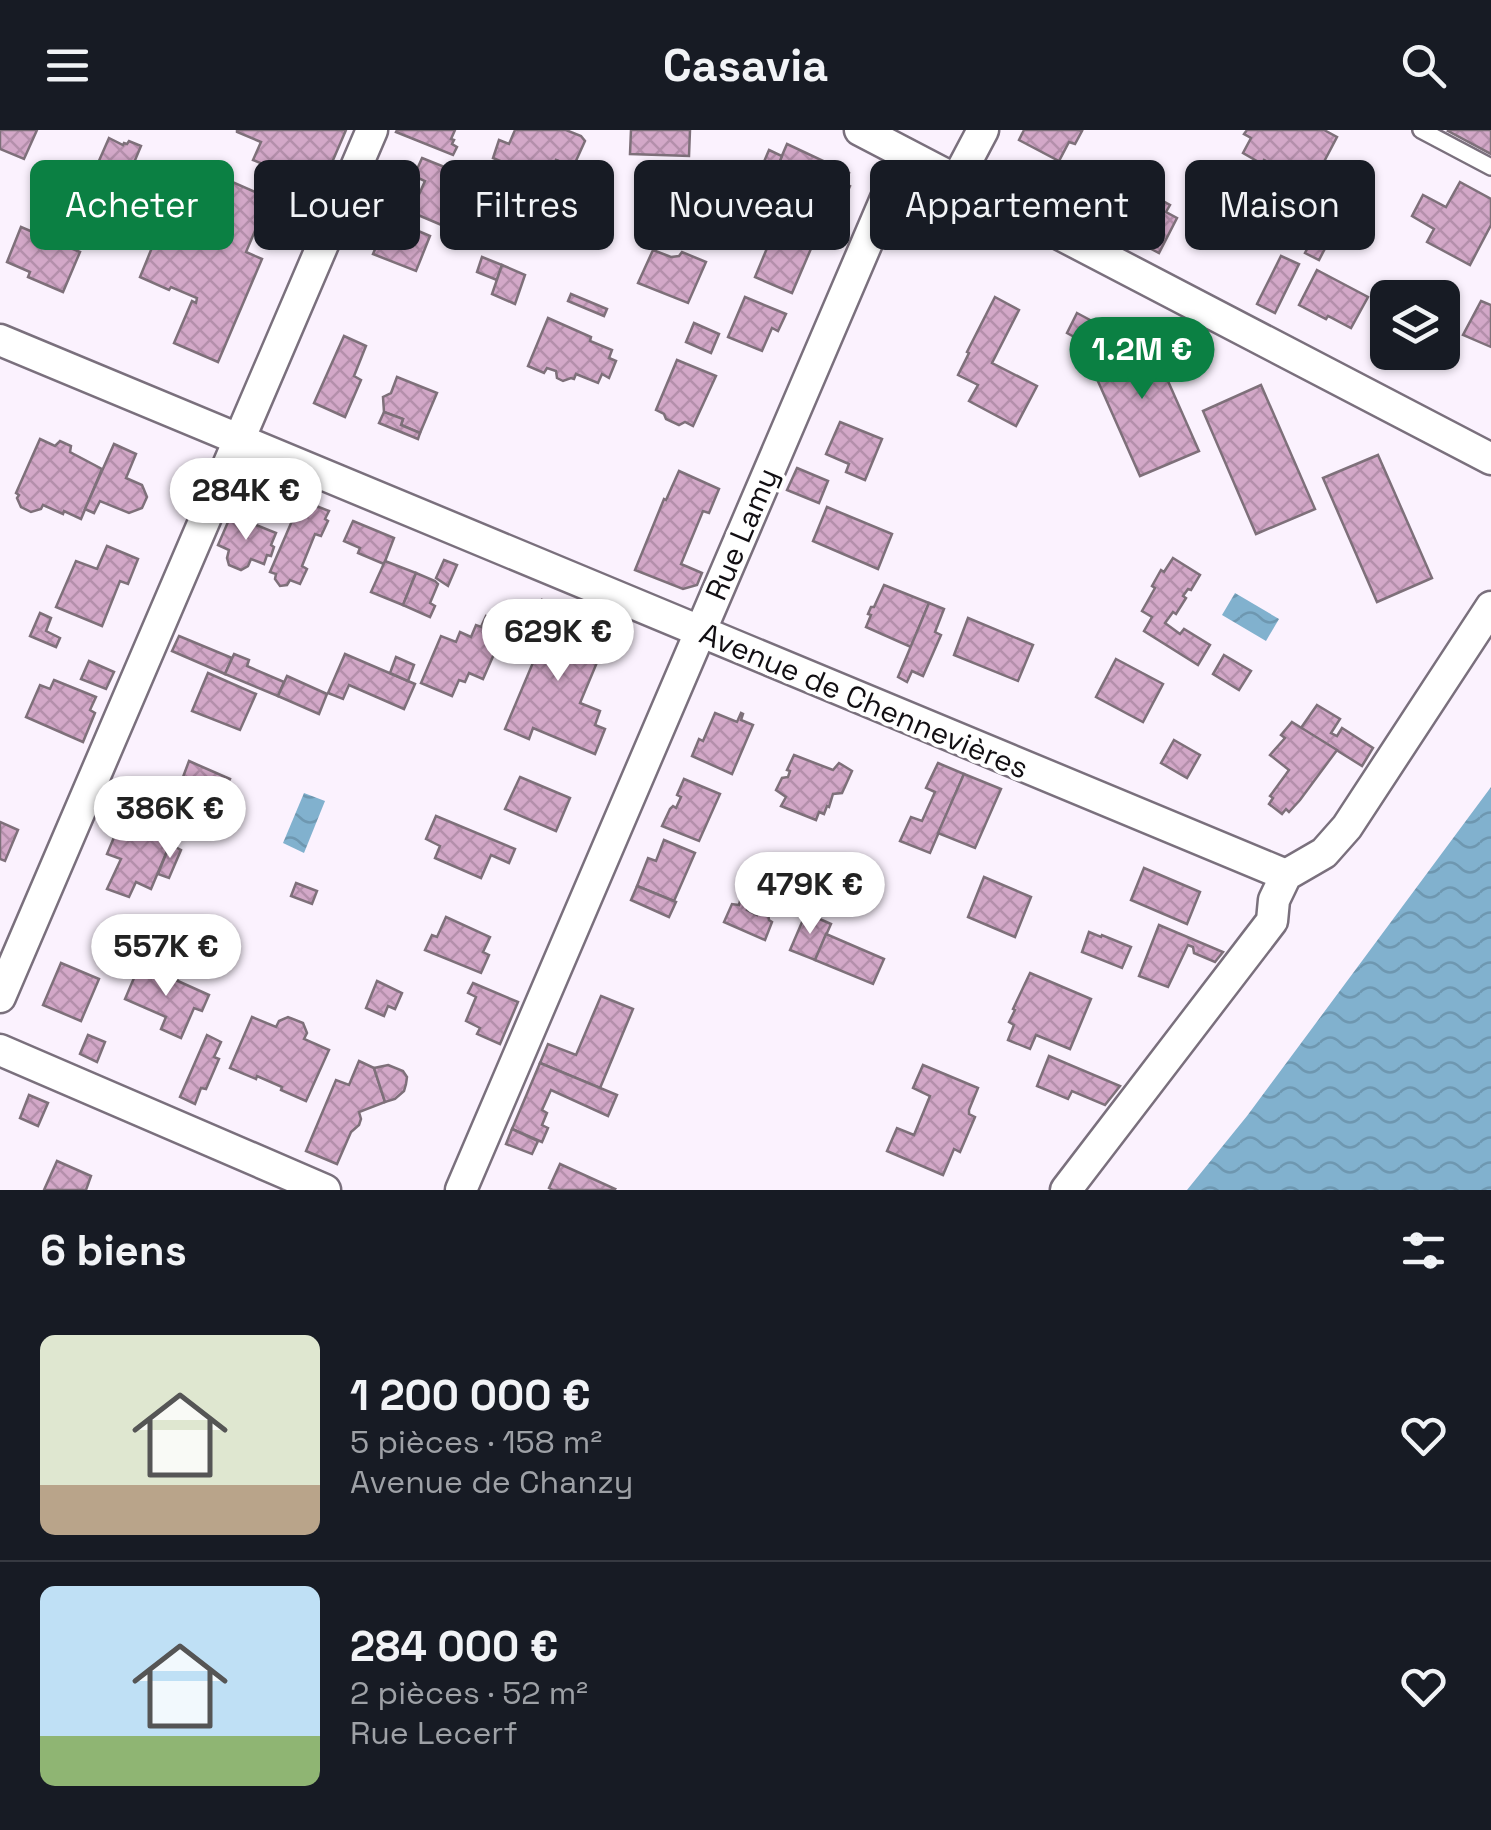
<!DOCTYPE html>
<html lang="fr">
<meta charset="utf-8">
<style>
:root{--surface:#171b24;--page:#20242c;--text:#f1f3f6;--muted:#9ea1a6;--line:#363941;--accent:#0b8043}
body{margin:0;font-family:"Space Grotesk",sans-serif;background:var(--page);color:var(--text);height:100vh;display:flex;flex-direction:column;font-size:38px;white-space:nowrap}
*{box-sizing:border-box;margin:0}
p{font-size:32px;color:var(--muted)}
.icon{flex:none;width:55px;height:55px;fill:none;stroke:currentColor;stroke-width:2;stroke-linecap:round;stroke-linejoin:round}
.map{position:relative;height:1060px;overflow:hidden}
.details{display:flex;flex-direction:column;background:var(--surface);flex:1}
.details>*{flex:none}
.banner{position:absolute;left:30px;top:30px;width:1432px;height:90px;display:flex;gap:20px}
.fabs{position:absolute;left:1370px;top:150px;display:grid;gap:20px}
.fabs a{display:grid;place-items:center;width:90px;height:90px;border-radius:15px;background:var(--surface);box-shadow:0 2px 8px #0004;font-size:50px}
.price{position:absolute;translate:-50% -85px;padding:0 22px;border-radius:35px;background:#fff;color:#222;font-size:32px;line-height:65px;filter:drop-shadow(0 2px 5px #0008)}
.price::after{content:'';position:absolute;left:50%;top:60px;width:30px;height:22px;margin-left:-15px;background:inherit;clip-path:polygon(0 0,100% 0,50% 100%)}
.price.active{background:var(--accent);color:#fff}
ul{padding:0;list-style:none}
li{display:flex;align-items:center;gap:30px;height:250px;padding:0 40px}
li+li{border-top:2px solid var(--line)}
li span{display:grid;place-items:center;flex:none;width:280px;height:200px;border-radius:15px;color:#555}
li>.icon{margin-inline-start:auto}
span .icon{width:120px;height:120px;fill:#fffc;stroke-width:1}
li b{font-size:42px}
h2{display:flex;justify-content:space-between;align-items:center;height:120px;padding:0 40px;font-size:42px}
.pill{padding:0 35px;border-radius:15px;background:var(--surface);box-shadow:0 2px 8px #0004;font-size:35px;line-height:90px}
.pill.active{background:var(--accent);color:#fff}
header{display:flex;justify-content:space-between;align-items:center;height:130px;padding:0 40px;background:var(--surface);font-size:45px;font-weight:700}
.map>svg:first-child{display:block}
</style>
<header><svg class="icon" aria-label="menu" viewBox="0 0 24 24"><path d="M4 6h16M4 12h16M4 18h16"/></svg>Casavia<svg class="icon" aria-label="search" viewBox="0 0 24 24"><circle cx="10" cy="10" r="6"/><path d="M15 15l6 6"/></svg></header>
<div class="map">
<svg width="1491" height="1060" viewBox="0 0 1491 1060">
<defs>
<pattern id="water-waves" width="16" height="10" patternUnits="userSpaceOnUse" patternTransform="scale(2.5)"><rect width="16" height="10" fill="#81b1ce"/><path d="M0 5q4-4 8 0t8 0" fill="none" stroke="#6e97b0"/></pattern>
<pattern id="building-cross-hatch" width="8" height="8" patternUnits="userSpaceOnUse" patternTransform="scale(2.5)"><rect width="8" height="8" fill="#d3a8c8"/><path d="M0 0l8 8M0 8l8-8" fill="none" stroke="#b48fab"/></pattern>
</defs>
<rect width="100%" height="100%" fill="#fbf2fe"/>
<!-- water -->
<g fill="url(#water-waves)">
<path d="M1235,463L1279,489L1266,511L1222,485Z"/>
<path d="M1491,657V1060H1187L1247,986Z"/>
<path d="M304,663L325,671L304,723L283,713Z"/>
</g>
<!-- building -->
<g fill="url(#building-cross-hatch)" stroke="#7e707a" stroke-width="2.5">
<path d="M0,0H37L24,29L0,19Z"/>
<path d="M237,0H346L321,58L253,30L261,12L237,2Z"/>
<path d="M397,0H455L451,9L454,10L452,14L457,17L453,25L396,2Z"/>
<path d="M515,0H566L581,6L585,11L575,33L569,35L556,30L548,51L493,28L499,10L509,14Z"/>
<path d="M631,0H690L689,26L630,24Z"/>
<path d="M1024,0H1079L1082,1L1075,14L1069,12L1059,31L1019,10Z"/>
<path d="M1247,0H1324L1337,7L1308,62L1283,47L1285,41L1264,30L1262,34L1243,23L1251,8L1244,4Z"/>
<path d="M1449,0H1491V24L1448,1Z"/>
<path d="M109,8L123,15L124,13L127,14L129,11L141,16L125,54L109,47L113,39L98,33Z"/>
<path d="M787,14L849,43L844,53L850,56L838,83L825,77L820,89L815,88L799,80L801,74L788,68L794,53L774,44Z"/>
<path d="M769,20L782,26L759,79L746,74Z"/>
<path d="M422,28L452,40L449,49L469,58L451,99L411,82L425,51L414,46Z"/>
<path d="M556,30L569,35L560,55L548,51Z"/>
<path d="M1117,37L1159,59L1150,77L1143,73L1139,79L1145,82L1138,95L1133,92L1125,105L1090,87Z"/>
<path d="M214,44L269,68L246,122L262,129L218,232L174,213L192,171L196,173L197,168L171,157L169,160L140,147L160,98L191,111L204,80L199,78Z"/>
<path d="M786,49L794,53L788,68L801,74L799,80L815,88L810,101L771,84Z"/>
<path d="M1460,52L1491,69V95L1470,135L1427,112L1434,99L1412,86L1423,65L1446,77Z"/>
<path d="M926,62L950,75L939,95L908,79L914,66Z"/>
<path d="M1163,71L1170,75L1166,82L1177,88L1159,123L1140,113Z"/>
<path d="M388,88L430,106L416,141L373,124Z"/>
<path d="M21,97L80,122L63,162L28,147L30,142L7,132Z"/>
<path d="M775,99L813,114L792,163L755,147Z"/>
<path d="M1317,100L1331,107L1319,130L1305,123Z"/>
<path d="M653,120L671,127L679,126L682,122L706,132L688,173L638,153Z"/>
<path d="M1281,126L1299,134L1275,183L1257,174Z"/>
<path d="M482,127L502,135L497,150L477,142Z"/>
<path d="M502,135L525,145L515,174L492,164Z"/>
<path d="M1317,140L1368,167L1351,198L1328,186L1326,189L1299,175Z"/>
<path d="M571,164L607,179L604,186L568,171Z"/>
<path d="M745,167L786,184L778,201L772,198L762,221L728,207Z"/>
<path d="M995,167L1019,180L992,233L1037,256L1016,296L969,271L978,255L958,245L969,223L967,222Z"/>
<path d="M1481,171L1491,175V217L1463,205Z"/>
<path d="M1077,183L1090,190L1080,210L1067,203Z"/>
<path d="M548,188L591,207L590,211L612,220L609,228L616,231L609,248L602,244L598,253L576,244L574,249L571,248L563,251L557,248L556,241L547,238L544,243L528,236Z"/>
<path d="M694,193L719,204L711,223L686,212Z"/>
<path d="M1144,197L1199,321L1140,346L1085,222Z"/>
<path d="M344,206L366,216L354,246L361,250L345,287L314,273Z"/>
<path d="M677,230L716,246L693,296L685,292L679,295L666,289L664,284L656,280Z"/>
<path d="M397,247L437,263L420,303L401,295L403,289L384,282L383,267L391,263Z"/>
<path d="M1261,255L1315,379L1256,404L1203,281Z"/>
<path d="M384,282L403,289L401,295L420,303L418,309L379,293Z"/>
<path d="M840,292L882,309L865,350L846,342L849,334L826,324Z"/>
<path d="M40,309L55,316L60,311L71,316L70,322L102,339L81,389L64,381L63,384L43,375L41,379L31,382L21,377L17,368L19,365L16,363Z"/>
<path d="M114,314L136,324L126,348L142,355L147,367L142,378L129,383L100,371L94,383L85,379Z"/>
<path d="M1378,325L1432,448L1377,472L1323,348Z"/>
<path d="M797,338L828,351L819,373L787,360Z"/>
<path d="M679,341L719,359L709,383L703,381L681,434L702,443L697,455L683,459L635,440L664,369L666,370Z"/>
<path d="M301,370L329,381L325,389L328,391L321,406L315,404L302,436L307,439L300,454L290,450L287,455L280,456L275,449L276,444L270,442Z"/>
<path d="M827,377L892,404L878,439L813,411Z"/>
<path d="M231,385L276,403L271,415L274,417L271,426L267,425L264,434L251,429L248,436L241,440L229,435L227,428L229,420L218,415Z"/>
<path d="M353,391L394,408L384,434L358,423L360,418L344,411Z"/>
<path d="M107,416L138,429L128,454L120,451L102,496L56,477L76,431L97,439Z"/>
<path d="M1173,428L1200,445L1191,460L1188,459L1183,466L1186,468L1176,484L1173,482L1165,493L1180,504L1184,499L1210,515L1198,535L1144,501L1152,487L1142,481L1155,458L1152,456L1161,440L1164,442Z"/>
<path d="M444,430L457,435L448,456L436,448Z"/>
<path d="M385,431L416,443L403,475L371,462Z"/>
<path d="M416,443L435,451L438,454L430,473L435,476L430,487L403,475Z"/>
<path d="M884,455L929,473L911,517L866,497L871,485L868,484L871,477H874Z"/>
<path d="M542,470L584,488L571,519L598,530L580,573L600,581L595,595L605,599L595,624L533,598L529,609L505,599L543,509L528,503Z"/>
<path d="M929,473L944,479L935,502L941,505L923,546L912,541L907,552L898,547Z"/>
<path d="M40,483L51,488L46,501L60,508L56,517L30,506Z"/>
<path d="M486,486L492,489L487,500L502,506L483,549L469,543L465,552L459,550L452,566L421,553L441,506L456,512L460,502L471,507L476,495L481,497Z"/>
<path d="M968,488L1033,515L1018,551L954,525Z"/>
<path d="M179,506L232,528L225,544L172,521Z"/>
<path d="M234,524L249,530L247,536L284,552L278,566L225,544Z"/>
<path d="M345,524L415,554L404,579L349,555L343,569L328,563Z"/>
<path d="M1224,525L1251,541L1239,560L1213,544Z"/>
<path d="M396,527L414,535L408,551L390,543Z"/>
<path d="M1116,529L1163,554L1143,592L1096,567Z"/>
<path d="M89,531L114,542L106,559L81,549Z"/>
<path d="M208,543L256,564L240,600L192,581Z"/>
<path d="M287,546L327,564L319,584L278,566Z"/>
<path d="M54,550L96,567L90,580L95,583L83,612L26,587L40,555L50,559Z"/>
<path d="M1317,575L1340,589L1331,603L1337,606L1342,598L1373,618L1362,636L1301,598Z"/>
<path d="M715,583L737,592L741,583L743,584L741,590L753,595L732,644L692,626L699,609L703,611Z"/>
<path d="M1292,592L1337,620L1300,670L1289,682L1286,679L1282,684L1269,674L1273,668L1270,666L1289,640L1270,625L1285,608L1281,605Z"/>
<path d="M1174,610L1200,625L1187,648L1161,633Z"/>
<path d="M794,625L833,640L839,633L852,641L842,663L833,664L829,677L827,676L824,684L819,682L816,690L781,676L786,667L776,660L782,648L788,647L790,641L787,640Z"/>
<path d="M189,631L230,649L210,694L173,677L186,648L183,647Z"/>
<path d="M938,633L964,644L930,723L900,711L911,687L922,691L935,662L926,658Z"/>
<path d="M964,644L1001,659L975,718L938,703Z"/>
<path d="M520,647L570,668L556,701L505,679Z"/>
<path d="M684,649L720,664L699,711L662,696L670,679L673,676L676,678L681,667L677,665Z"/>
<path d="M114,655L142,666L129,697L101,686Z"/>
<path d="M436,686L515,719L509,733L491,725L481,748L435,728L440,716L426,709Z"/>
<path d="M0,692L18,700L5,731L0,729Z"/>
<path d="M120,693L170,714L151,759L136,752L129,767L107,759L121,729L107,724Z"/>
<path d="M664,710L695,723L674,771L637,756L648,728L656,731Z"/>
<path d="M170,714L181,720L169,748L158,744Z"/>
<path d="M1144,738L1200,762L1187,794L1131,770Z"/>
<path d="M984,747L1031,767L1015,807L968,787Z"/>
<path d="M296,753L317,761L312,774L291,766Z"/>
<path d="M637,756L676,772L669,787L631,770Z"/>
<path d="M740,771L749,775L747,780L757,785L759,779L768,783L769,790L772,792L765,810L724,792L732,774L739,775Z"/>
<path d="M806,783L831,794L815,830L790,820Z"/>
<path d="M446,787L490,807L483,822L489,825L481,843L425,820L432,805L437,807Z"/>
<path d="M1159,795L1223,822L1215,832L1194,823L1193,817L1188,815L1168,857L1139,846Z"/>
<path d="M1089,802L1101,807L1102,805L1131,817L1122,838L1082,822Z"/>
<path d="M826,804L884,829L873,854L815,830Z"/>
<path d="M168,830L183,836L177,850L162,844Z"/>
<path d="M61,833L99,849L81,891L43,875Z"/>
<path d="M140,834L209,865L202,881L194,878L181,908L161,899L166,887L125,869Z"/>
<path d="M1030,843L1091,869L1070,919L1036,905L1030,919L1008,910L1014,895L1009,892L1015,880L1013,879Z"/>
<path d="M377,851L402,863L395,879L388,876L384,886L366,878Z"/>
<path d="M473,853L518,872L500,914L477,904L480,898L466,891L476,867L468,863Z"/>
<path d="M601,866L633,879L600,958L540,933L548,914L576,925Z"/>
<path d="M252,887L276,897L279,891L288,887L303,893L307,903L304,909L329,920L306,971L281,960L282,957L257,946L256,949L230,938Z"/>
<path d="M88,905L105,912L97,932L80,924Z"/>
<path d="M207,905L221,912L214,927L219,929L206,959L201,958L195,974L180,967Z"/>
<path d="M1049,926L1120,956L1105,975L1072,961L1068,969L1037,956Z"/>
<path d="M359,931L374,938L385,972L359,982L361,989L359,995L351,1002L337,1034L306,1021L336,950L349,955Z"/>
<path d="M540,933L617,965L608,986L551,960L542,980L547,983L542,995L548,998L542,1012L512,999Z"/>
<path d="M388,935L403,941L407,947L406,954L404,961L395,969L385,972L374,938Z"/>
<path d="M923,935L978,958L969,980V984L975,987L960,1022L954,1019L943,1045L887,1021L897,998L914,1005L930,966L913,958Z"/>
<path d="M29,965L48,973L38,996L20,988Z"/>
<path d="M512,999L538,1011L532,1024L506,1014Z"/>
<path d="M57,1031L91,1046L86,1060H44Z"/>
<path d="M560,1034L615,1059L614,1060H553L549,1058Z"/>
</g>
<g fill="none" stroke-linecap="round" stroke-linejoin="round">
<defs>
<path id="lane" d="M1421,0L1491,37"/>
<g id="street">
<path d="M860,0L1491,329"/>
<path d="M956,51L983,0"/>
<path d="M0,210L1286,745"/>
<path d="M0,867L372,0"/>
<path d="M0,920L325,1060"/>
<path d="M461,1060L905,24"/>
<path d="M1066,1060L1272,791L1274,770L1286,745L1324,723L1347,697L1491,477"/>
</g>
</defs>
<!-- lane casing -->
<use href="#lane" stroke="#7a707d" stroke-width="20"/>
<!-- street casing -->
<use href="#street" stroke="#7a707d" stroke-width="35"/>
<!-- lane -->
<use href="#lane" stroke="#fff" stroke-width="15"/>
<!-- street -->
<use href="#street" stroke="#fff" stroke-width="30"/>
</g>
<g text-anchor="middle" stroke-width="8" stroke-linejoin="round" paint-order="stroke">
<!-- street labels -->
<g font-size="30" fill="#120f13" stroke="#fff">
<text transform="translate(742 404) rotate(-67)" y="10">Rue Lamy</text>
<text transform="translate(864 571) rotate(23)" y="10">Avenue de Chennevières</text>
</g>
</g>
</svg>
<div class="fabs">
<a><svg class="icon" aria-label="layers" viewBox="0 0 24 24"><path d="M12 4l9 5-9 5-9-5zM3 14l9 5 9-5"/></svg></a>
</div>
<b class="price active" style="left:1142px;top:272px">1.2M €</b>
<b class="price" style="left:246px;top:413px">284K €</b>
<b class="price" style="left:558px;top:554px">629K €</b>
<b class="price" style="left:170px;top:731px">386K €</b>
<b class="price" style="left:810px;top:807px">479K €</b>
<b class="price" style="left:166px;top:869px">557K €</b>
<div class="banner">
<a class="pill active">Acheter</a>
<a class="pill">Louer</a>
<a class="pill">Filtres</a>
<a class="pill">Nouveau</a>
<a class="pill">Appartement</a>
<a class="pill">Maison</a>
</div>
</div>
<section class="details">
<h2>6 biens<svg class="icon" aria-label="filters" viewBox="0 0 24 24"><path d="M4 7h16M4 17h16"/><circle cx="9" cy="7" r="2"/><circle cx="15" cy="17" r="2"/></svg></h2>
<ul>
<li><span style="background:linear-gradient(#dfe7d0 75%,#b9a48a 0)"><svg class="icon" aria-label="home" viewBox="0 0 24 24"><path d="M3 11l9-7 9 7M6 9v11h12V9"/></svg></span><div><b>1 200 000 €</b><p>5 pièces · 158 m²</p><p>Avenue de Chanzy</p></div><svg class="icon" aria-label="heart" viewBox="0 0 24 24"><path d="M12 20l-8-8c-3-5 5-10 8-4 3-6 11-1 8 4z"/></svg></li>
<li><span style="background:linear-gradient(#bfe0f5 75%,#8fb573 0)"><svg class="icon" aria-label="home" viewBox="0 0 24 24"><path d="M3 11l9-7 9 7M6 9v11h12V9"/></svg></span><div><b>284 000 €</b><p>2 pièces · 52 m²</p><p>Rue Lecerf</p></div><svg class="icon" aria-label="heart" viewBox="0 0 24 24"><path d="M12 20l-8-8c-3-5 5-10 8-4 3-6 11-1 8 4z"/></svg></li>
</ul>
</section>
